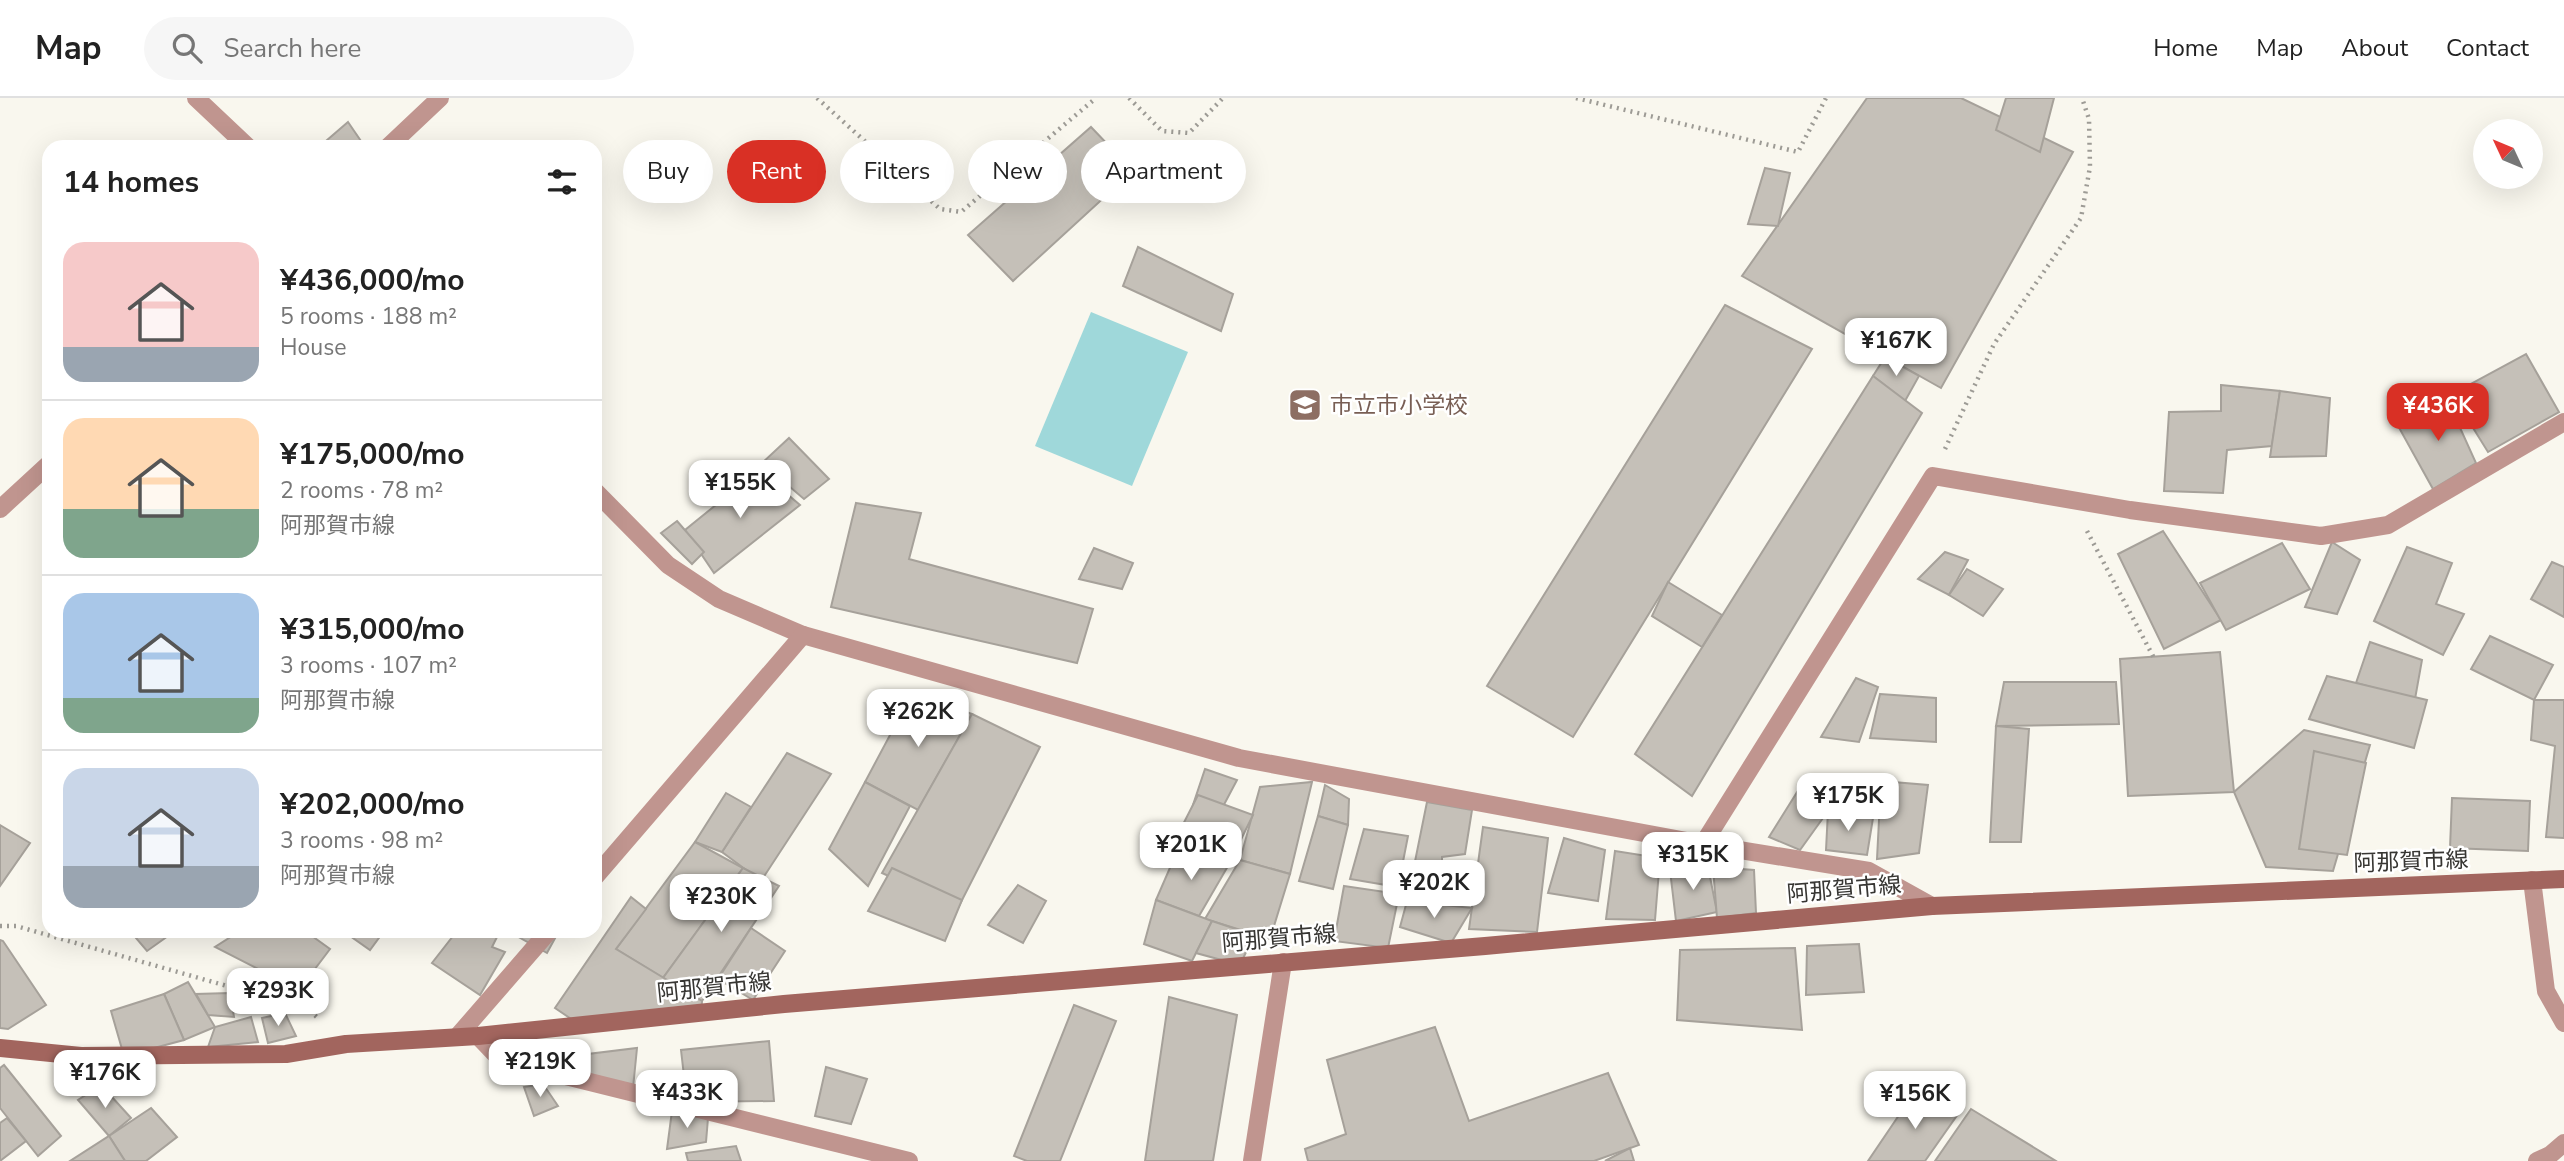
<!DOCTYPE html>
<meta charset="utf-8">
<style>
:root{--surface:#fff;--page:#f6f6f6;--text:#222;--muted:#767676;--line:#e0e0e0;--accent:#d93025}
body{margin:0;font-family:"Nunito Sans","Noto Sans JP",sans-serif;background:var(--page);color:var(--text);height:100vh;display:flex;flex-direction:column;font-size:26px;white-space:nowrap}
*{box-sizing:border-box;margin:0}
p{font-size:23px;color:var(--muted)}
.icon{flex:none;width:38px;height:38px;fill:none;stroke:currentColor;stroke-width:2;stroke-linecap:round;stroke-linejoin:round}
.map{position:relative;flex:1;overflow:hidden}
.side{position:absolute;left:42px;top:42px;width:560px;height:798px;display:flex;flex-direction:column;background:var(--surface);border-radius:21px;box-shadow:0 7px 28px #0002}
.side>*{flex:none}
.top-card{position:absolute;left:623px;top:42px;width:665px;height:63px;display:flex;gap:14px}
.needle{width:46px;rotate:314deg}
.fabs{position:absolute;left:2473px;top:21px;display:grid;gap:14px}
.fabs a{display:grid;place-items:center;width:70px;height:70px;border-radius:50%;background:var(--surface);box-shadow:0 7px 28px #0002;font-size:35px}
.price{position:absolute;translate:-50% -60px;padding:0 16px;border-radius:14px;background:#fff;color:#222;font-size:23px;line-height:46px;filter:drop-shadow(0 2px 4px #0008)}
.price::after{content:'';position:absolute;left:50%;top:42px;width:21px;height:16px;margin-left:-10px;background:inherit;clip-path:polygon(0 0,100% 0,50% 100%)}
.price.current{background:var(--accent);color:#fff}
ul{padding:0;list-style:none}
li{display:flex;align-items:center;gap:21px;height:175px;padding:0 21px}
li+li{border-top:2px solid var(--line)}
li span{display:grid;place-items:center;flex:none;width:196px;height:140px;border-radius:21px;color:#555}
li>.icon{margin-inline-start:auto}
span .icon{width:84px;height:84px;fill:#fffc;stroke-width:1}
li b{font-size:30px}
h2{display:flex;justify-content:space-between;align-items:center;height:84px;padding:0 21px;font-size:30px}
.pill{padding:0 24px;border-radius:32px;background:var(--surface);box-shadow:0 7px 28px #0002;font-size:24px;line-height:63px}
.pill.current{background:var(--accent);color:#fff}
header{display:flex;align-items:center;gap:42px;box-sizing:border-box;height:98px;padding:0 35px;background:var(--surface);border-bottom:2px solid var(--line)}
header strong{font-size:33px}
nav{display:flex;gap:38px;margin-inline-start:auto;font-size:24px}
.search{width:490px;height:63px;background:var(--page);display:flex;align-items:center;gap:18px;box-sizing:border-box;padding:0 24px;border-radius:38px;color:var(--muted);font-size:26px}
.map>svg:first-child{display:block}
</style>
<header>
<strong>Map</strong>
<div class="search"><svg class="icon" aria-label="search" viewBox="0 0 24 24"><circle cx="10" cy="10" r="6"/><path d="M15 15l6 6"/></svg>Search here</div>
<nav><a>Home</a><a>Map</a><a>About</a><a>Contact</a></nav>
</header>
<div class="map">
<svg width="2564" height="1063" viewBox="0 0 2564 1063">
<rect width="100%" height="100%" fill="#f9f7ee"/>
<!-- water -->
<path fill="#9fd8da" d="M1091,214L1188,254L1132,388L1035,348Z"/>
<!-- building -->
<g fill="#c5c0b8" stroke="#a6a19a" stroke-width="2">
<path d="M1867,0H1961L2073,54L1941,290L1742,178Z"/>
<path d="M2006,0H2054L2040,54L1996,32Z"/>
<path d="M348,24L365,49H319Z"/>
<path d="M1091,29L1133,73L1013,183L968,137Z"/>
<path d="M1765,70L1790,75L1778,128L1748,126Z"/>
<path d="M1138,149L1233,196L1221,233L1123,188Z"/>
<path d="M1725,207L1812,251L1573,639L1487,588Z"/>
<path d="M2526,256L2559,314L2488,354L2452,296Z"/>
<path d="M1885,259L1919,278L1905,303L1873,278Z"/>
<path d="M1873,278L1922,315L1692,698L1635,656Z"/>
<path d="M2221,287L2280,293L2272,348L2227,352L2223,395L2164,393L2169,314L2221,313Z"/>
<path d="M2280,293L2330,300L2326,358L2270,359Z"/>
<path d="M2447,301L2476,365L2433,391L2397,326Z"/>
<path d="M789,340L829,381L804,401L762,365Z"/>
<path d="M759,372L800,407L714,475L685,432Z"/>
<path d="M856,405L921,415L909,461L1093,511L1077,565L831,509Z"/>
<path d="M677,423L704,454L692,466L661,435Z"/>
<path d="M2163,433L2221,522L2164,551L2118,456Z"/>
<path d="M2332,444L2360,462L2337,516L2305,509Z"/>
<path d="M2282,445L2310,491L2226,532L2200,485Z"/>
<path d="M2407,449L2452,465L2436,506L2464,516L2443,557L2374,523Z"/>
<path d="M1094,450L1133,465L1122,491L1079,481Z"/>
<path d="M1945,454L1968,462L1949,497L1918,481Z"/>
<path d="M2552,464L2564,469V519L2531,501Z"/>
<path d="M1967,471L2003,491L1983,518L1949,497Z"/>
<path d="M1668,484L1722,517L1702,549L1652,518Z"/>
<path d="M2490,538L2553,567L2534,602L2471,571Z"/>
<path d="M2370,544L2422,562L2415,601L2356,585Z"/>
<path d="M2220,554L2234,694L2128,698L2120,561Z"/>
<path d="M2327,578L2427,602L2414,650L2309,621Z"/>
<path d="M1856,580L1878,589L1859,644L1821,639Z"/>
<path d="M2004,584H2116L2119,626L1996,628Z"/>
<path d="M913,594L972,616L918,712L865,684Z"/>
<path d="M1880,596L1936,600V644L1870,640Z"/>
<path d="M2534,602H2564V740L2546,739L2555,648L2531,642Z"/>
<path d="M972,616L1040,649L958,810L882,775Z"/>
<path d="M1996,628L2029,631L2021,744H1990Z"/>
<path d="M2304,632L2370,647L2333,773L2266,769L2234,694Z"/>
<path d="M2314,653L2366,665L2347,757L2299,751Z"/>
<path d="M787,655L831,676L761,783L722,754Z"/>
<path d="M1205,671L1237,682L1218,718L1193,707Z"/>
<path d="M1804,683L1833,706L1800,752L1769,739Z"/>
<path d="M1881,683L1928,687L1919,755L1877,761Z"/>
<path d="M865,684L910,708L868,788L829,751Z"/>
<path d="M1312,684L1290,776L1240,762L1260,689Z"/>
<path d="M1325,687L1349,701L1348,727L1318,718Z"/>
<path d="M726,695L751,709L722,754L695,744Z"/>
<path d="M1198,697L1253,717L1228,768L1173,746Z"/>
<path d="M2452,700L2530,703L2528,753L2450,750Z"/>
<path d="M1427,704L1472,712L1465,756L1442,759V769L1468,775L1461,806L1407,803Z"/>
<path d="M1828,713L1873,720L1867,757L1826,752Z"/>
<path d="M1318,718L1348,727L1333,791L1299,783Z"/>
<path d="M0,727L30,745L0,788Z"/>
<path d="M1483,729L1548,740L1537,834L1469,831Z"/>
<path d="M1364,731L1408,738L1398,789L1350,781Z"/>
<path d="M1564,740L1605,752L1598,803L1548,795Z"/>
<path d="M695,744L743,770L663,880L616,851Z"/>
<path d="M1179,749L1228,768L1199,818L1156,802Z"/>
<path d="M1615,753L1660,760L1655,822L1606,821Z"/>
<path d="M1240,762L1290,776L1270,841L1205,821Z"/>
<path d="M1707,764L1717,814L1676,823L1670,772Z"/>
<path d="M1713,769L1754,772L1756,815L1717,820Z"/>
<path d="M743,770L779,788L702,903L663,880Z"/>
<path d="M892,770L962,802L945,843L868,813Z"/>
<path d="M1018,787L1046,803L1023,845L988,827Z"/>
<path d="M1344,788L1399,796L1388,850L1334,843Z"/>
<path d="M631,799L646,811L616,851L702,903L701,918L583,929L555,910Z"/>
<path d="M1156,802L1212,823L1192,863L1144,846Z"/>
<path d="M1407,803L1472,810L1451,845L1400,829Z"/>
<path d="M1212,823L1254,837L1240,867L1196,855Z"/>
<path d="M751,830L785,853L753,902L718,881Z"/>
<path d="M130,833H175L147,853Z"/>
<path d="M240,833H305L330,851L299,892L215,849Z"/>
<path d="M343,833H384L370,852Z"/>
<path d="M457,833H500L492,849L505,854L480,897L432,865Z"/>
<path d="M508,833H559L547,855Z"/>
<path d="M0,842L3,843L46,907L8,931L0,930Z"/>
<path d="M1859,846L1864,894L1806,897L1807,848Z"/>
<path d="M1795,850L1802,932L1677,922L1680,852Z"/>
<path d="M188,884L215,929L184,942L164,896Z"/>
<path d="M230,895L234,919L208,917L196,896Z"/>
<path d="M164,896L184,942L124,958L111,913Z"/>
<path d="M1169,899L1237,917L1213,1063H1145Z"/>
<path d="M1074,907L1116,923L1060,1063H1027L1014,1058Z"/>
<path d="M285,915L296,938L268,945L262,920Z"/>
<path d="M251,919L258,944L208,949L215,929Z"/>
<path d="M1435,929L1469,1023L1608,975L1639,1047L1594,1063H1308L1305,1051L1346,1036L1327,962Z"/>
<path d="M769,943L774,1003L687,1004L681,952Z"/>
<path d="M637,950L633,990L574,982L572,958Z"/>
<path d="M4,967L61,1038L38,1058L0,1010V970Z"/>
<path d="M826,969L867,981L851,1026L815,1018Z"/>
<path d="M543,986L558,1008L534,1018L524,989Z"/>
<path d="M101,987L131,1020L109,1038L78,1002Z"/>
<path d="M1916,992L1958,1016L1925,1063H1868Z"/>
<path d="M151,1010L177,1039L146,1063H125L109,1038Z"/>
<path d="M1971,1011L2056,1063H1935Z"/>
<path d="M672,1013L708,1020L706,1044L667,1051Z"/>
<path d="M7,1020L26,1043L0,1063V1025Z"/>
<path d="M109,1038L125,1063H70Z"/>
<path d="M736,1048L741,1063H688L686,1055Z"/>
<path d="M1630,1050L1634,1063H1605Z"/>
</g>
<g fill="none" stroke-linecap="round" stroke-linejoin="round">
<!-- path -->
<g stroke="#9d9b95" stroke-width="4.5" stroke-dasharray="2 5" stroke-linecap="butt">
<path d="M817,0L940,111L961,114L1096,0"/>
<path d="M1129,0L1162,33L1189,35L1223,0"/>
<path d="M1576,0L1798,54L1826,0"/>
<path d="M1945,351L1994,246L2081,120L2090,69L2089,21L2082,0"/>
<path d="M2087,433L2154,560"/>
<path d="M0,828H16L308,911L320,922"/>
</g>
<!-- street -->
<g stroke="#c0958f" stroke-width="18">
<path d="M196,0L248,49"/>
<path d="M388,49L440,0"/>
<path d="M595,393L668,467L719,501L803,537L1239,660L1703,746L1869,773L1932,808"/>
<path d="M0,411L49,366"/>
<path d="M1703,746L1933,378L2130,412L2321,438L2388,427L2564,324"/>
<path d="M595,779L803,537"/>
<path d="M2532,782L2546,893L2564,925"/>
<path d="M478,938L501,962L909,1063"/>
<path d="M457,939L549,833"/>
<path d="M1252,1063L1283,864"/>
<path d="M2537,1063L2550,1057L2564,1045"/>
</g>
<!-- secondary -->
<path stroke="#a2655e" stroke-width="18" d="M0,950L81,958L286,956L346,946L478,938L784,906L1485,848L1932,808L2564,781"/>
</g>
<!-- icons -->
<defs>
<symbol id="school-square" viewBox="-11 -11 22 22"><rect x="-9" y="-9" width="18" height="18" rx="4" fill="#8d6e63" stroke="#fff"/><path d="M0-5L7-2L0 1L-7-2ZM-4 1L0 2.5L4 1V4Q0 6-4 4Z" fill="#fff"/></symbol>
</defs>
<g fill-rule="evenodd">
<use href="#school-square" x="1286" y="288" width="38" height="38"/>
</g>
<g text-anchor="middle" stroke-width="5" stroke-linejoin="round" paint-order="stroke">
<!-- education labels -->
<g font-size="23" fill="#785e54" stroke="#fff" text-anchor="start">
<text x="1330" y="315">市立市小学校</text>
</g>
<!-- street labels -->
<g font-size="23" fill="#373633" stroke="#fff">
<text transform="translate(2411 763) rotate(-2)" y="8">阿那賀市線</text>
<text transform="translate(1844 791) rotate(-5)" y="8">阿那賀市線</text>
<text transform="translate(1279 840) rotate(-5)" y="8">阿那賀市線</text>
<text transform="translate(714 889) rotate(-6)" y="8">阿那賀市線</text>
</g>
</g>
</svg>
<div class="fabs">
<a><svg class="needle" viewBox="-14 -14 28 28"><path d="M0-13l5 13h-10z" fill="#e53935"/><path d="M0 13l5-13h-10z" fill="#767676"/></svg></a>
</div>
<b class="price" style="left:1896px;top:280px">¥167K</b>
<b class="price current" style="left:2438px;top:345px">¥436K</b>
<b class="price" style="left:740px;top:422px">¥155K</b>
<b class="price" style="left:918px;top:651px">¥262K</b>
<b class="price" style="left:1848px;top:735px">¥175K</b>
<b class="price" style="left:1191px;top:784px">¥201K</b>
<b class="price" style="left:1693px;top:794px">¥315K</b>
<b class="price" style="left:1434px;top:822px">¥202K</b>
<b class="price" style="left:721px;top:836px">¥230K</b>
<b class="price" style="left:278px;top:930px">¥293K</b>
<b class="price" style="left:540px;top:1001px">¥219K</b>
<b class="price" style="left:105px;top:1012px">¥176K</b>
<b class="price" style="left:687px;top:1032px">¥433K</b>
<b class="price" style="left:1915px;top:1033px">¥156K</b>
<div class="top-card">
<a class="pill">Buy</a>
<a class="pill current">Rent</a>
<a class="pill">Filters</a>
<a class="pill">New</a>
<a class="pill">Apartment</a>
</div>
<section class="side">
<h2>14 homes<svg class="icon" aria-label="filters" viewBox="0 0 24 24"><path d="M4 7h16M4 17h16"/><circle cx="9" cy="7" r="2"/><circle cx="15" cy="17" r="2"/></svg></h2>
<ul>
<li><span style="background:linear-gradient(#f6c9c9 75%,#9aa5b1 0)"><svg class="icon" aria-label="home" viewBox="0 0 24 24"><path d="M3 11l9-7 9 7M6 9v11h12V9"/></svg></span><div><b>¥436,000/mo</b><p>5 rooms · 188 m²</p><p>House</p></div></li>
<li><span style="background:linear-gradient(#ffd9b3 65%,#7fa58c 0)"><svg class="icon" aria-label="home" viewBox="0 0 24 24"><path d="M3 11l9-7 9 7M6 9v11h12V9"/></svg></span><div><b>¥175,000/mo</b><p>2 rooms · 78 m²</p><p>阿那賀市線</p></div></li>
<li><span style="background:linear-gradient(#a9c7e8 75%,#7fa58c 0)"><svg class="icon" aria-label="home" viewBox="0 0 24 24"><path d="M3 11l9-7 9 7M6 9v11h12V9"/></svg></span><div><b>¥315,000/mo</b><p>3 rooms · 107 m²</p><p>阿那賀市線</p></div></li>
<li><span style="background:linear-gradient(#c9d6e8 70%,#9aa5b1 0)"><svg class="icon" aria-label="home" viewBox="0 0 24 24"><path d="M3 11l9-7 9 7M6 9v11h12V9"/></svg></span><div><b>¥202,000/mo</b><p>3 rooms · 98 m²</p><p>阿那賀市線</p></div></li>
</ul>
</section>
</div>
